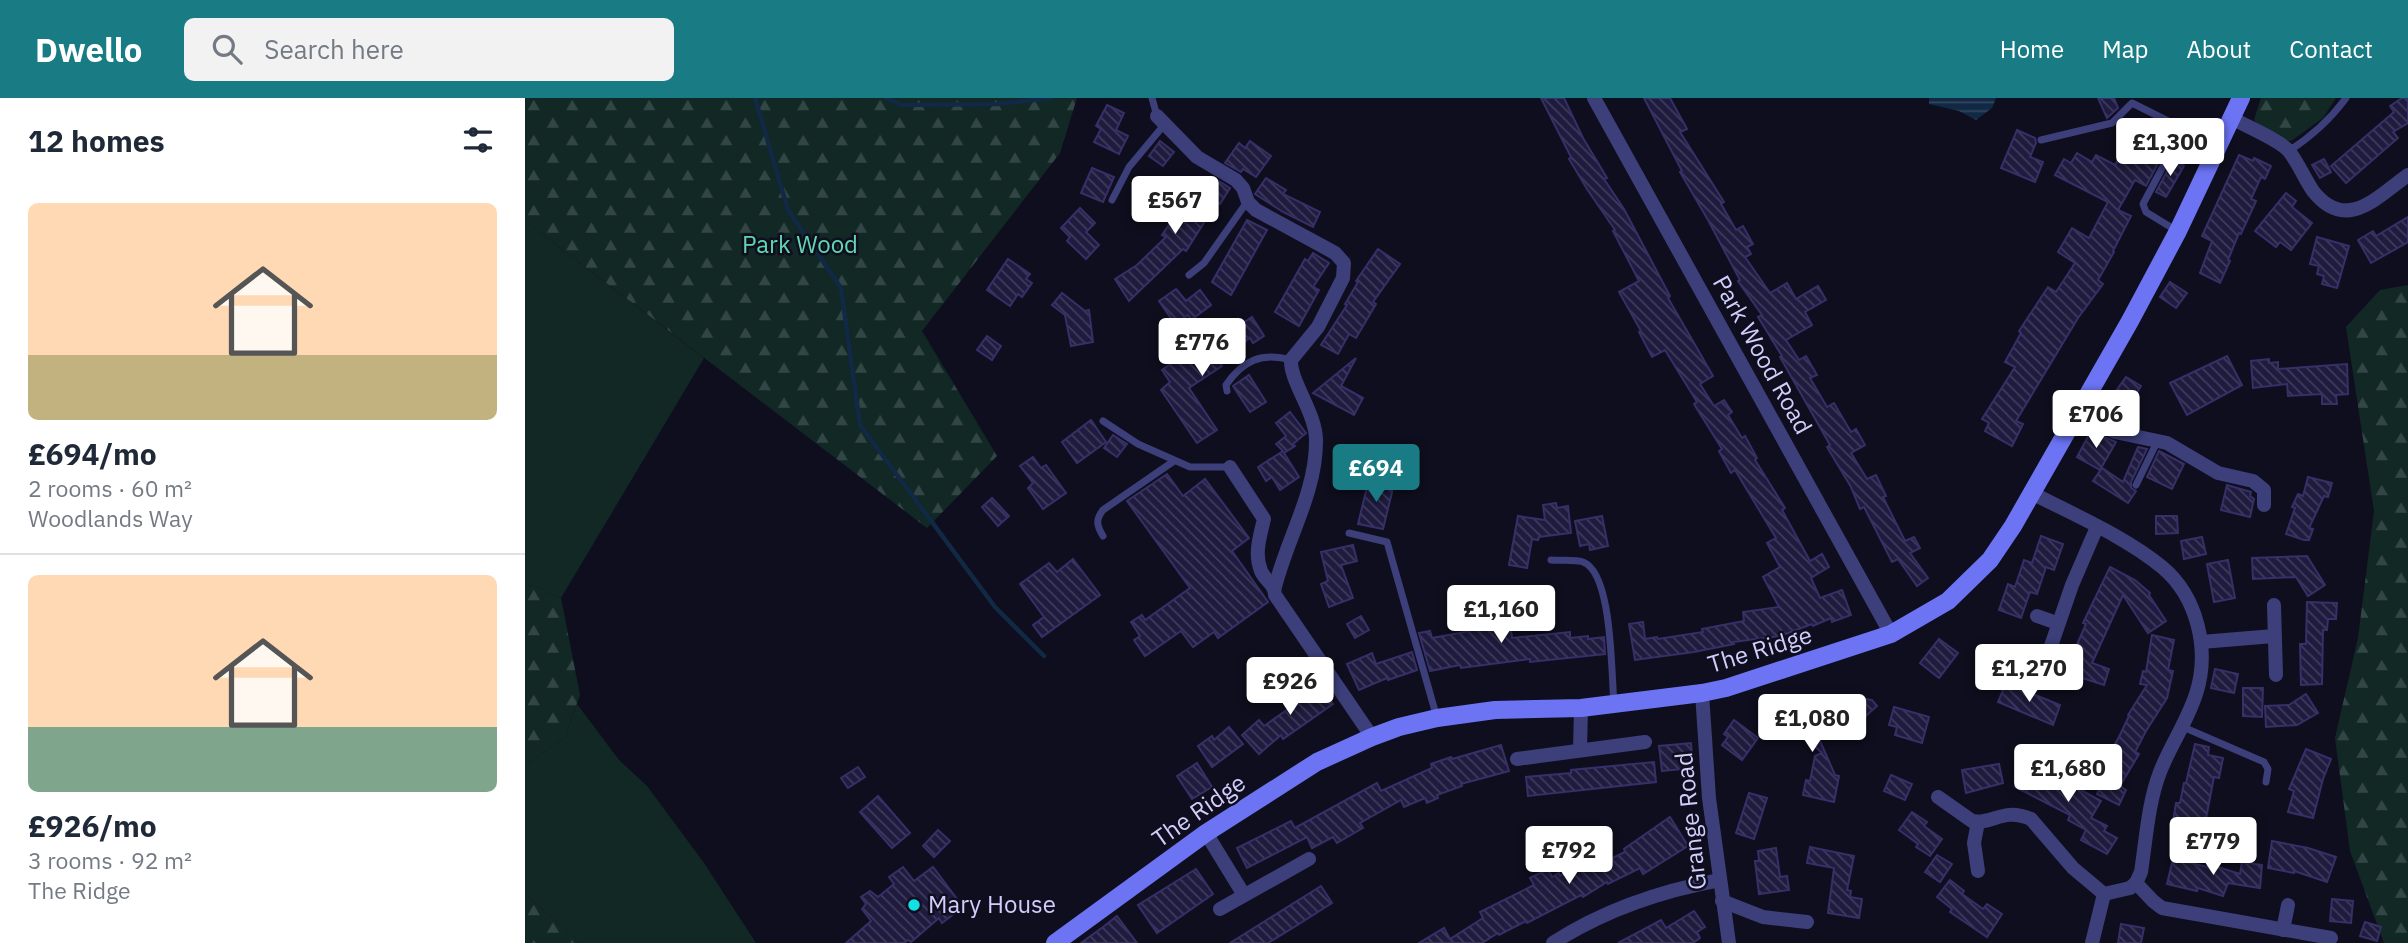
<!DOCTYPE html>
<meta charset="utf-8">
<style>
:root{--surface:#fff;--page:#f2f2f3;--text:#1f2937;--muted:#747a83;--line:#e0e1e3;--accent:#197c85}
body{margin:0;font-family:"IBM Plex Sans",sans-serif;background:var(--page);color:var(--text);height:100vh;display:flex;flex-direction:column;font-size:26px;white-space:nowrap}
*{box-sizing:border-box;margin:0}
p{font-size:23px;color:var(--muted)}
.icon{flex:none;width:38px;height:38px;fill:none;stroke:currentColor;stroke-width:2;stroke-linecap:round;stroke-linejoin:round}
.map{position:relative;flex:1;overflow:hidden}
.drawer{display:flex;flex-direction:column;background:var(--surface);width:525px}
.drawer>*{flex:none}
.price{position:absolute;translate:-50% -60px;padding:0 16px;border-radius:7px;background:#fff;color:#222;font-size:23px;line-height:46px;filter:drop-shadow(0 2px 4px #0008)}
.price::after{content:'';position:absolute;left:50%;top:42px;width:21px;height:16px;margin-left:-10px;background:inherit;clip-path:polygon(0 0,100% 0,50% 100%)}
.price.current{background:var(--accent);color:#fff}
ul{padding:0;list-style:none}
li{display:grid;align-content:center;gap:14px;height:371px;padding:0 28px}
li+li{border-top:2px solid var(--line)}
li span{display:grid;place-items:center;height:217px;border-radius:10px;color:#555}
li>.icon{margin-inline-start:auto}
span .icon{width:126px;height:126px;fill:#fffc;stroke-width:1}
li b{font-size:30px}
h2{display:flex;justify-content:space-between;align-items:center;height:84px;padding:0 28px;font-size:30px}
header{display:flex;align-items:center;gap:42px;box-sizing:border-box;height:98px;padding:0 35px;background:var(--accent);color:#fff}
header strong{font-size:33px}
nav{display:flex;gap:38px;margin-inline-start:auto;font-size:24px}
.search{width:490px;height:63px;background:var(--page);display:flex;align-items:center;gap:18px;box-sizing:border-box;padding:0 24px;border-radius:10px;color:var(--muted);font-size:26px}
main{display:flex;flex:1;min-height:0}
.map>svg:first-child{display:block}
</style>
<header>
<strong>Dwello</strong>
<div class="search"><svg class="icon" aria-label="search" viewBox="0 0 24 24"><circle cx="10" cy="10" r="6"/><path d="M15 15l6 6"/></svg>Search here</div>
<nav><a>Home</a><a>Map</a><a>About</a><a>Contact</a></nav>
</header>
<main>
<section class="drawer">
<h2>12 homes<svg class="icon" aria-label="filters" viewBox="0 0 24 24"><path d="M4 7h16M4 17h16"/><circle cx="9" cy="7" r="2"/><circle cx="15" cy="17" r="2"/></svg></h2>
<ul>
<li><span style="background:linear-gradient(#ffd9b3 70%,#c2b280 0)"><svg class="icon" aria-label="home" viewBox="0 0 24 24"><path d="M3 11l9-7 9 7M6 9v11h12V9"/></svg></span><div><b>£694/mo</b><p>2 rooms · 60 m²</p><p>Woodlands Way</p></div></li>
<li><span style="background:linear-gradient(#ffd9b3 70%,#7fa58c 0)"><svg class="icon" aria-label="home" viewBox="0 0 24 24"><path d="M3 11l9-7 9 7M6 9v11h12V9"/></svg></span><div><b>£926/mo</b><p>3 rooms · 92 m²</p><p>The Ridge</p></div></li>
</ul>
</section>
<div class="map">
<svg width="1883" height="845" viewBox="0 0 1883 845">
<defs>
<pattern id="forest-firs" width="22" height="20" patternUnits="userSpaceOnUse" patternTransform="scale(1.75)"><rect width="22" height="20" fill="#112825"/><path d="M5 1l3.5 6h-7zM16 11l3.5 6h-7z" fill="#334646"/></pattern>
<pattern id="water-rules" width="6" height="5" patternUnits="userSpaceOnUse" patternTransform="scale(1.75)"><rect width="6" height="5" fill="#112944"/><path d="M0 2.5h6" fill="none" stroke="#334760"/></pattern>
<pattern id="building-back-hatch" width="6" height="6" patternUnits="userSpaceOnUse" patternTransform="scale(1.75)"><rect width="6" height="6" fill="#1f1b3e"/><path d="M-1 5l2 2M0 0l6 6M5-1l2 2" fill="none" stroke="#3e3b5b"/></pattern>
</defs>
<rect width="100%" height="100%" fill="#0f0e1e"/>
<!-- green -->
<g fill="#112825">
<path d="M0,123L179,260L36,500L10,488L0,487Z"/>
<path d="M52,606L94,662L122,688L179,765L231,845H56L0,796V667L40,639Z"/>
</g>
<!-- forest -->
<g fill="url(#forest-firs)">
<path d="M0,0H552L535,55L397,233L472,358L402,430L0,123Z"/>
<path d="M1736,0H1811L1798,20L1766,43L1745,41L1729,22Z"/>
<path d="M1883,187V845H1859L1825,753L1810,640L1833,540L1849,413L1821,229L1855,192Z"/>
<path d="M0,487L10,488L36,500L55,597L40,639L0,667Z"/>
<path d="M0,796L56,845H0Z"/>
</g>
<!-- water -->
<path fill="url(#water-rules)" d="M1404,0H1471L1467,10L1451,22L1434,13L1404,6Z"/>
<g fill="none" stroke-linecap="round" stroke-linejoin="round">
<!-- stream -->
<g stroke="#112944" stroke-width="4.5">
<path d="M230,0L263,112L316,190L335,327L470,509L519,558"/>
<path d="M361,0L377,7L472,6L526,0"/>
</g>
</g>
<!-- building -->
<g fill="url(#building-back-hatch)" stroke="#362f68" stroke-width="2">
<path d="M1016,0H1039L1058,40L1082,80L1079,81L1099,111L1145,198L1143,200L1188,278L1175,286L1189,308L1199,302L1207,314L1203,317L1217,340L1220,338L1232,360L1230,362L1260,410L1257,412L1285,463L1297,456L1304,469L1286,480L1295,500L1317,492L1326,517L1307,524L1306,520L1288,528L1287,526L1255,538L1208,544L1209,546L1169,554L1110,562L1104,526L1118,524L1120,541L1132,539L1133,541L1178,534L1177,531L1219,523L1218,514L1254,509L1238,479L1255,469L1242,445L1251,440L1210,372L1206,375L1194,353L1197,351L1169,306L1172,304L1140,252L1127,259L1114,234L1116,233L1094,194L1114,183L1088,133L1090,132L1062,91L1044,61L1046,59Z"/>
<path d="M1119,0H1145L1162,31L1155,34L1199,104L1196,106L1211,132L1218,128L1228,146L1222,149L1226,156L1220,159L1245,195L1262,185L1271,201L1293,188L1301,202L1280,214L1287,227L1261,242L1274,262L1281,258L1292,277L1285,280L1302,309L1309,305L1326,334L1331,331L1340,347L1326,355L1342,381L1351,377L1361,398L1358,399L1380,443L1389,439L1395,450L1385,455L1403,480L1392,488L1373,461L1367,464L1339,409L1335,411L1326,389L1302,349L1305,347L1255,259L1257,258L1233,219L1237,217L1213,183L1215,182L1183,122L1155,74L1157,73Z"/>
<path d="M1573,0H1589L1593,10L1582,20Z"/>
<path d="M1877,0H1883V25L1868,34L1873,40L1821,85L1806,68L1869,14L1865,8Z"/>
<path d="M582,7L599,15L591,32L603,38L594,56L569,44L576,31L571,28Z"/>
<path d="M1492,32L1510,40L1511,45L1505,59L1518,64L1510,84L1476,70Z"/>
<path d="M1607,38L1638,56L1621,88L1610,82L1593,112L1606,118L1588,153L1589,154L1573,182L1578,186L1553,220L1491,323L1498,326L1487,348L1460,333L1464,325L1457,321L1490,269L1480,264L1496,235L1494,233L1523,189L1531,194L1550,165L1533,154L1547,130L1564,140L1583,104L1530,77L1539,61L1546,65L1552,55L1567,64L1571,57L1590,67Z"/>
<path d="M635,43L649,54L638,68L624,58Z"/>
<path d="M725,43L746,58L731,79L718,71L716,74L700,65L714,45L720,50Z"/>
<path d="M1714,57L1728,63L1729,60L1746,68L1740,81L1736,79L1726,101L1731,103L1716,136L1714,135L1703,162L1705,163L1695,185L1675,175L1687,143L1677,138Z"/>
<path d="M1799,61L1806,74L1795,80L1787,67Z"/>
<path d="M1648,62L1659,68L1641,99L1631,94Z"/>
<path d="M567,70L589,79L578,104L556,95Z"/>
<path d="M689,80L705,90L695,106L692,104L661,153L658,151L604,203L590,181L612,167L641,139L637,137L657,107L654,105L663,93L669,97L678,84L683,88Z"/>
<path d="M741,80L761,92L758,96L795,114L788,129L758,114L730,96Z"/>
<path d="M1761,95L1771,103L1767,109L1787,125L1766,152L1755,144L1751,149L1730,133Z"/>
<path d="M555,110L570,125L561,134L574,147L561,161L542,143L545,139L536,130Z"/>
<path d="M1883,119V144L1846,165L1833,142L1848,133L1851,138Z"/>
<path d="M722,122L742,132L706,197L687,184Z"/>
<path d="M1792,139L1824,148L1812,190L1797,186L1799,178L1792,176L1794,168L1785,166Z"/>
<path d="M853,151L875,166L848,204L851,206L831,240L824,236L813,256L796,247L822,207L820,206L833,184L831,183Z"/>
<path d="M788,155L804,165L788,189L794,192L774,228L750,214L780,161L783,163Z"/>
<path d="M483,161L505,176L501,181L507,185L497,199L493,196L485,208L462,192Z"/>
<path d="M1645,184L1662,195L1651,210L1635,199Z"/>
<path d="M651,191L661,203L675,192L686,207L666,222L663,217L650,226L634,203Z"/>
<path d="M537,195L560,213L564,212L568,244L546,248L540,217L527,207Z"/>
<path d="M727,219L739,238L728,245L725,240L703,255L693,262L697,268L664,290L692,332L672,345L636,292L645,284L637,272L661,255L665,261Z"/>
<path d="M462,238L476,248L467,262L452,252Z"/>
<path d="M1702,258L1717,287L1662,317L1645,285Z"/>
<path d="M831,260L816,288L838,300L829,317L788,295Z"/>
<path d="M1744,261V265L1753,264V271L1822,266L1823,296L1811,297L1812,306H1797V296L1763,298L1762,286L1728,290L1726,263Z"/>
<path d="M724,277L741,304L725,314L708,288Z"/>
<path d="M1601,279L1616,288L1600,314L1583,304Z"/>
<path d="M765,314L781,335L768,346L770,348L759,355L774,379L755,392L747,379L741,383L733,369L758,353L751,346L761,338L751,325Z"/>
<path d="M566,322L581,344L552,365L537,344Z"/>
<path d="M1566,333L1591,344L1575,372L1552,359Z"/>
<path d="M588,337L602,346L592,359L579,350Z"/>
<path d="M1613,349L1622,351L1606,384V390L1611,393L1603,405L1568,383L1577,370L1598,384Z"/>
<path d="M1634,353L1659,366L1647,391L1622,379Z"/>
<path d="M508,359L516,370L521,367L541,395L518,411L503,390L508,385L495,368Z"/>
<path d="M642,376L658,398L680,381L724,440L707,453L743,504L693,540L689,534L668,549L656,533L620,558L609,542L615,538L606,524L617,517L620,522L665,490L602,403Z"/>
<path d="M1783,379L1807,385L1803,399L1799,398L1784,430L1788,431L1784,442H1779L1761,436L1770,410L1767,409L1773,396L1778,398Z"/>
<path d="M844,381L869,386L858,431L833,426Z"/>
<path d="M1702,387L1726,394L1725,398L1729,401L1725,419L1696,412Z"/>
<path d="M467,400L484,418L473,428L457,409Z"/>
<path d="M1031,405L1032,410L1043,408L1046,435L1014,439L1013,442L1007,441L1002,470L984,467L993,418L1020,422L1018,407Z"/>
<path d="M1077,418L1083,448L1065,452L1064,446L1055,448L1050,423Z"/>
<path d="M1631,418H1652L1653,435L1631,436Z"/>
<path d="M1516,438L1538,446L1529,472L1521,469L1512,496L1505,494L1496,520L1474,512L1483,486L1490,489L1499,462L1507,465Z"/>
<path d="M1677,439L1681,456L1659,461L1656,443Z"/>
<path d="M828,447L832,463L816,467L828,500L804,509L796,486L803,483L796,454Z"/>
<path d="M1782,458L1800,487L1783,498L1771,479L1728,481L1727,460Z"/>
<path d="M548,461L575,497L517,539L508,527L519,519L495,486L524,465L532,474Z"/>
<path d="M1703,462L1710,500L1689,504L1682,466Z"/>
<path d="M1585,469L1610,482L1625,495L1624,497L1641,523L1623,535L1598,497L1567,565L1584,571L1579,587L1548,577L1556,553L1550,551L1561,526L1558,525Z"/>
<path d="M954,501L956,512L962,511L967,533L986,531L987,540L1045,534V540L1063,538V541L1079,539L1080,556L1005,564V561L936,570L935,567L905,573L894,535L905,533L907,540L940,534L938,523L945,522L941,504Z"/>
<path d="M1782,504L1812,505L1811,521H1803L1802,532H1798L1797,586L1776,587L1775,546H1781Z"/>
<path d="M836,518L844,532L830,540L822,526Z"/>
<path d="M1627,537L1649,542L1643,572L1648,573L1642,600L1621,633L1610,654L1614,656L1595,688L1601,692L1594,707L1572,696L1584,672L1577,668L1594,639L1604,618L1603,617L1622,587L1615,586L1618,573L1621,574Z"/>
<path d="M1414,541L1433,555L1414,580L1395,565Z"/>
<path d="M887,554L892,572L863,582L862,580L834,592L822,566L847,555L851,566Z"/>
<path d="M1690,571L1713,576L1709,595L1686,590Z"/>
<path d="M790,581L808,606L758,641L756,637L734,656L717,637L734,622L739,628L773,604L768,597Z"/>
<path d="M1481,585L1535,607L1528,627L1473,604Z"/>
<path d="M1718,590H1738L1737,619L1718,618Z"/>
<path d="M1781,596L1793,615L1772,627L1741,629L1740,608L1764,607Z"/>
<path d="M1340,601L1347,602L1352,608L1332,626L1316,621Z"/>
<path d="M1272,602L1285,620L1310,677L1314,678L1309,704L1278,697L1281,682L1285,683L1290,658L1297,655L1272,631L1264,636L1252,620L1260,615L1258,612Z"/>
<path d="M1369,609L1404,619L1397,645L1370,637L1372,629L1364,627Z"/>
<path d="M1209,622L1233,640L1217,662L1197,647L1203,639L1199,636Z"/>
<path d="M704,629L718,646L687,669L673,648L687,638L689,642Z"/>
<path d="M1166,645L1168,670L1137,673L1134,648Z"/>
<path d="M1670,646L1684,649L1683,657L1698,660L1694,680L1689,679L1677,741L1659,737L1660,732L1647,730L1651,705H1655L1659,685H1661Z"/>
<path d="M976,647L984,673L936,686L937,688L912,697L913,700L902,705L900,700L879,709L876,702L835,725L838,730L812,745L808,739L787,750L782,739L722,770L712,750L766,723L770,730L852,685L856,693L907,670L906,666L926,659L927,661Z"/>
<path d="M1781,651L1806,661L1798,681L1788,720L1763,714L1769,693L1764,691Z"/>
<path d="M1129,664L1131,684L1003,698L1001,679L1046,675V672Z"/>
<path d="M1505,664L1576,703L1566,720L1582,728L1579,733L1592,740L1582,756L1556,742L1561,732L1543,722L1545,717L1490,689Z"/>
<path d="M672,665L687,689L667,701L652,678Z"/>
<path d="M1474,666L1478,685L1441,695L1437,672Z"/>
<path d="M333,669L340,679L323,690L316,680Z"/>
<path d="M1366,677L1387,686L1380,702L1359,693Z"/>
<path d="M1224,695L1242,700L1229,741L1211,735Z"/>
<path d="M353,698L385,735L367,750L335,714Z"/>
<path d="M1387,714L1402,724L1399,728L1417,741L1405,758L1391,749L1393,746L1374,732Z"/>
<path d="M1145,719L1163,748L1118,776L1115,770L1083,786L1082,784L1058,799L1056,797L1002,825L1001,823L974,837L973,835L957,845H894L919,830L925,841L958,820L955,814L1009,787L1005,780L1023,771L1027,779L1034,775L1035,778L1061,761L1067,770L1100,754L1099,751Z"/>
<path d="M413,732L425,743L409,759L398,748Z"/>
<path d="M1747,743L1783,750L1811,759L1802,784L1769,773V775L1743,770Z"/>
<path d="M1285,749L1329,758L1322,792L1326,793L1325,799L1337,801L1334,820L1303,815L1309,770L1282,765Z"/>
<path d="M1251,750L1255,779L1262,778L1264,792L1234,796L1230,763H1234L1233,753Z"/>
<path d="M1412,757L1427,766L1415,784L1400,774Z"/>
<path d="M1648,761L1683,769L1684,766L1715,776L1717,764L1737,767L1735,790L1703,785L1698,798L1673,790L1672,793L1642,786Z"/>
<path d="M378,769L389,783L408,769L438,809L417,825L414,820L386,844L383,842L379,845H321L346,823L337,811L341,806L336,799L345,793L353,799L369,786L364,779Z"/>
<path d="M671,771L688,796L632,835L613,807Z"/>
<path d="M1425,782L1439,793L1437,796L1458,811L1462,806L1477,816L1462,839L1425,814L1427,811L1412,799Z"/>
<path d="M796,788L807,805L771,828L743,845H705Z"/>
<path d="M1807,801L1828,803L1826,825L1805,823Z"/>
<path d="M1169,813L1180,829L1172,834L1175,840L1168,845H1093L1136,822L1141,830Z"/>
<path d="M592,818L612,845H556L578,829Z"/>
<path d="M1840,824L1856,829L1852,843L1835,838Z"/>
<path d="M1596,826L1619,830L1616,845H1593Z"/>
</g>
<g fill="none" stroke-linecap="round" stroke-linejoin="round">
<!-- lane -->
<g stroke="#3c3f7a" stroke-width="7">
<path d="M627,0L632,18"/>
<path d="M1623,34L1649,48"/>
<path d="M1516,42L1587,25L1607,5L1693,48"/>
<path d="M1764,53C1787,38 1805,22 1821,0"/>
<path d="M587,102L604,69L639,27"/>
<path d="M1652,133L1621,114L1618,106L1649,48L1682,66"/>
<path d="M664,177L679,165L722,104"/>
<path d="M702,293L701,287C718,262 737,254 766,262"/>
<path d="M578,323L613,346L665,369H705"/>
<path d="M1611,387L1632,344"/>
<path d="M824,435L862,444L912,620"/>
<path d="M578,438C572,428 570,422 578,412L649,363"/>
<path d="M1026,462C1035,463 1049,461 1058,464C1088,475 1086,577 1089,605"/>
<path d="M1658,629L1739,664L1743,671L1741,684"/>
</g>
<!-- street -->
<g stroke="#3c3f7a" stroke-width="14">
<path d="M1069,0L1366,536"/>
<path d="M632,18L672,59L711,82L718,90L723,104L731,112L810,155L819,165L818,180L793,229L766,262C765,284 792,316 791,344C791,394 762,441 750,489"/>
<path d="M1707,20C1722,29 1751,40 1763,52C1773,64 1779,80 1788,93C1821,135 1852,99 1883,77"/>
<path d="M1553,316L1590,334L1642,345L1693,375L1728,383L1739,392V407"/>
<path d="M705,369L739,421C735,438 729,456 736,473C741,484 750,486 750,497L847,639"/>
<path d="M1507,395C1551,418 1599,438 1637,469C1673,499 1685,553 1671,596C1662,624 1645,648 1635,674C1623,705 1621,742 1616,774L1611,785"/>
<path d="M1749,507L1751,577"/>
<path d="M1512,518L1532,525"/>
<path d="M1676,544L1749,538"/>
<path d="M1526,548L1547,487L1572,429"/>
<path d="M1177,595L1184,700L1204,845"/>
<path d="M1055,652L1056,610"/>
<path d="M992,661L1120,644"/>
<path d="M1413,699L1447,723C1468,727 1477,709 1506,721L1548,770L1579,796L1605,790L1611,785"/>
<path d="M681,735L719,797"/>
<path d="M1453,773L1449,745L1453,724"/>
<path d="M1611,785L1628,803L1637,810L1806,840"/>
<path d="M1197,803L1238,819L1282,824"/>
<path d="M695,811L784,761"/>
<path d="M1758,832L1763,807"/>
<path d="M1028,845C1079,812 1135,793 1195,782"/>
<path d="M1567,845L1579,796"/>
</g>
<!-- secondary -->
<path stroke="#6c74f4" stroke-width="18" d="M530,845L681,735L792,664L847,639L874,629L912,620L970,612L1056,610L1177,595L1201,590L1366,536L1423,503L1465,462L1488,428L1605,223L1653,133L1716,0"/>
</g>
<!-- markers -->
<circle fill="#11e1e5" stroke="#0f0e1e" stroke-width="2.5" cx="389" cy="807" r="7"/>
<g text-anchor="middle" stroke-width="5" stroke-linejoin="round" paint-order="stroke">
<!-- park labels -->
<g font-size="24" fill="#60d5af" stroke="#0f0e1e">
<text x="275" y="155">Park Wood</text>
</g>
<!-- street labels -->
<g font-size="24" fill="#d0cefb" stroke="#0f0e1e">
<text transform="translate(1237 257) rotate(61)" y="8">Park Wood Road</text>
<text transform="translate(1235 552) rotate(-17)" y="8">The Ridge</text>
<text transform="translate(674 713) rotate(-35)" y="8">The Ridge</text>
<text transform="translate(1166 723) rotate(-96)" y="8">Grange Road</text>
</g>
<!-- poi labels -->
<g font-size="24" fill="#d0cefb" stroke="#0f0e1e" text-anchor="start">
<text x="403" y="815">Mary House</text>
</g>
</g>
</svg>
<b class="price" style="left:1645px;top:80px">£1,300</b>
<b class="price" style="left:650px;top:138px">£567</b>
<b class="price" style="left:677px;top:280px">£776</b>
<b class="price" style="left:1571px;top:352px">£706</b>
<b class="price current" style="left:851px;top:406px">£694</b>
<b class="price" style="left:976px;top:547px">£1,160</b>
<b class="price" style="left:1504px;top:606px">£1,270</b>
<b class="price" style="left:765px;top:619px">£926</b>
<b class="price" style="left:1287px;top:656px">£1,080</b>
<b class="price" style="left:1543px;top:706px">£1,680</b>
<b class="price" style="left:1688px;top:779px">£779</b>
<b class="price" style="left:1044px;top:788px">£792</b>
</div>
</main>
